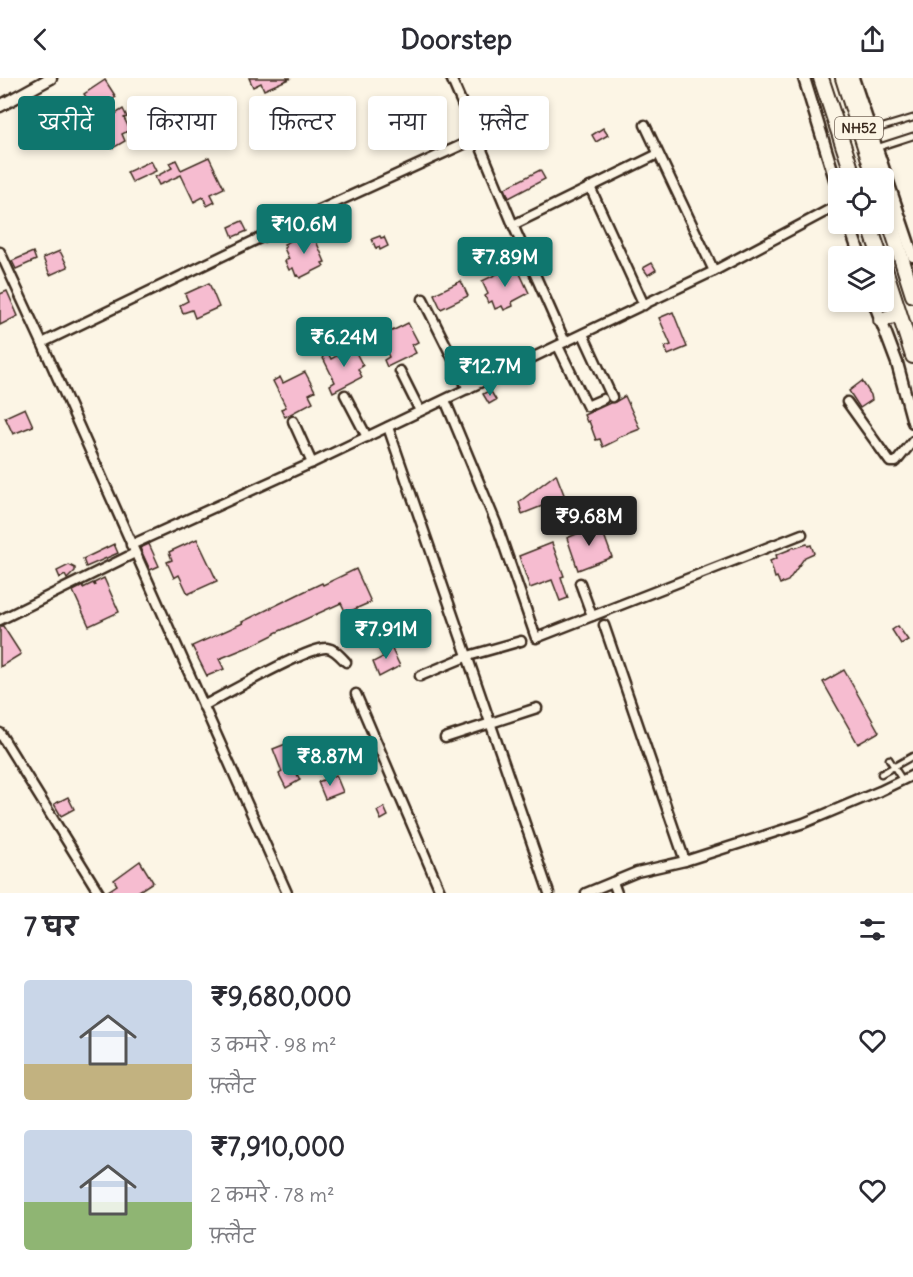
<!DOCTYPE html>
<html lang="hi">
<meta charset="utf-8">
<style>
:root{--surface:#fff;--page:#f2f2f3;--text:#2b2b33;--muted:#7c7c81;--accent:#0f766e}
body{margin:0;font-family:Delius,"Playpen Sans Deva",sans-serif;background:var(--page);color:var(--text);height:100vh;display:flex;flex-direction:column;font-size:22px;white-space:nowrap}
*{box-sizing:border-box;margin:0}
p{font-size:20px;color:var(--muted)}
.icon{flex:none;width:33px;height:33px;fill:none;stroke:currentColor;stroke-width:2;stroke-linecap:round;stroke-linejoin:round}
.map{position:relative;height:815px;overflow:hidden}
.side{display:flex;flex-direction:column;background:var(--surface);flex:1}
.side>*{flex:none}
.guide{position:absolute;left:18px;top:18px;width:600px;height:54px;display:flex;gap:12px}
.buttons{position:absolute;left:828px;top:90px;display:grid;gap:12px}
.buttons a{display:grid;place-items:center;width:66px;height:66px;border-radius:6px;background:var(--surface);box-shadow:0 3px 9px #0003;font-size:30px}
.price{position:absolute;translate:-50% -51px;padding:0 14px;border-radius:6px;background:var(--accent);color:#fff;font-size:20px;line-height:39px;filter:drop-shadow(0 2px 3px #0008)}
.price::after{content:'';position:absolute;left:50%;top:36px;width:18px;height:14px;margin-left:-9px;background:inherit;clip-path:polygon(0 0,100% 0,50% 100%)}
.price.active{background:#222;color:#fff}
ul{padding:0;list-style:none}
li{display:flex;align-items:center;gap:18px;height:150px;padding:0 24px}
li span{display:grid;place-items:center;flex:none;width:168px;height:120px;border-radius:6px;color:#555}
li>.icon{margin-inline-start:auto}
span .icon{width:72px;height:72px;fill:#fffc;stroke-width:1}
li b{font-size:26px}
h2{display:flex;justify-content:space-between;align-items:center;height:72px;padding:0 24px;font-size:26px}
.tag{padding:0 21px;border-radius:6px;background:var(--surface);box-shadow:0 3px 9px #0003;font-size:21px;line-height:54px}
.tag.active{background:var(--accent);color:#fff}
header{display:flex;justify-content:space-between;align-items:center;height:78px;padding:0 24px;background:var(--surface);font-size:27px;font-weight:700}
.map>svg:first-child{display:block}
</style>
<header><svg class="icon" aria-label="back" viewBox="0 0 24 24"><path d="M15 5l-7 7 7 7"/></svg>Doorstep<svg class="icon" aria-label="share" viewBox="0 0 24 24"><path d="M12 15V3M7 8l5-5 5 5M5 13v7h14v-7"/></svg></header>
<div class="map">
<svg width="913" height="815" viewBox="0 0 913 815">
<rect width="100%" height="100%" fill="#fcf5e5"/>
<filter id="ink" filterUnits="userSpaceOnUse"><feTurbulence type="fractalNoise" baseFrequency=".0167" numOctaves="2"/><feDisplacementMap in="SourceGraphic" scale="12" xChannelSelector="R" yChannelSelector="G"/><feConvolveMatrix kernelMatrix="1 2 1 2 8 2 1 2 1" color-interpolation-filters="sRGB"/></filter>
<g filter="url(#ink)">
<!-- building -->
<g fill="#f6bcd0" stroke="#3b2a1e" stroke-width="1.5">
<path d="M249,0H291L264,12L261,5L253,9Z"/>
<path d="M105,2L116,19L95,33L84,16Z"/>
<path d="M123,31L127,39L124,40L130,52L122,56L125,63L113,70L101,47L113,40L112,38Z"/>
<path d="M603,50L608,57L596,64L592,57Z"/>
<path d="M209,79L224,110L211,116L215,124L207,128L203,119L194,124L181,97L159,107L155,99L172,90L169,85L176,82L181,92Z"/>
<path d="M151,83L156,93L132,104L127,94Z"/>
<path d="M540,92L545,101L509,120L505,110Z"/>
<path d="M242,143L247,153L233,159L229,149Z"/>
<path d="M309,154L311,157L313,156L325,184L322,185L324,188L300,200L298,197L296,198L293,190L289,192L285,183L289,181L284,170L286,169L284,166Z"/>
<path d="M380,158L381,160L384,159L388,168L380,172L379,169L376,171L372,161Z"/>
<path d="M60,173L68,189L50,197L43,180Z"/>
<path d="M33,174L36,182L16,191L12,183Z"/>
<path d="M652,185L656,192L648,197L643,190Z"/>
<path d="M516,187L529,215L512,224L513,228L504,232L502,228L495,231L492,223L488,225L485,218L488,216L482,203Z"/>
<path d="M461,203L468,218L441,231L434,216Z"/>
<path d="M209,205L219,229L195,240L192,232L183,235L180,227L188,223L185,216Z"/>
<path d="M7,213L18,238L0,247V216Z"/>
<path d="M673,234L687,269L668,277L665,269L671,267L659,240Z"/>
<path d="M408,245L418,264L412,267L416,275L387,289L384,282L389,279L377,253L383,250L386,256Z"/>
<path d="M353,269L363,288L358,291L362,299L333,314L330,307L335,304L322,278L328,275L331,281Z"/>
<path d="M305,294L315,313L309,316L313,324L285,339L281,331L286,329L273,303L280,299L283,305Z"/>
<path d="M862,303L871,317L872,322L860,330L849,313Z"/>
<path d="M490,312L496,322L489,326L483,316Z"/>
<path d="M625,318L640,351L617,360V362L603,369L600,361L596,362L589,343L587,344L584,337L610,325L615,324Z"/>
<path d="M25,330L33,348L13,356L5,339Z"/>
<path d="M556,396L565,419L522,436L519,424Z"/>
<path d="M600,446L612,479L578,492L567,460Z"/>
<path d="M197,461L217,503L188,516L179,497L174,500L167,484L172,482L169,474Z"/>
<path d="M552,465L564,498L561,499L568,520L560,523L552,502L530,510L519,478Z"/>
<path d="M114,466L118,475L86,489L83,481Z"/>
<path d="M149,466L159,488L150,492L140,470Z"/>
<path d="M807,466L808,468L811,467L814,475L805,479L788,503L780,506L777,499L775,500L770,483L777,480L776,477L791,471L793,469L795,470Z"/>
<path d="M69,487L75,490V493L67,501L65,497L60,500L57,493Z"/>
<path d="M356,491L371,524L346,535L341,525L275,555V556L253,567L219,581L224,591L207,598L192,568L243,545L242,544L299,516L322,505L323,507Z"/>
<path d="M104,500L119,534L89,548L73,513L83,508V510L93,505L95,508L94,505Z"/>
<path d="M0,548H3L21,576L0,589Z"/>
<path d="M898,548L908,562L901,566L892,552Z"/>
<path d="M388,563L400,588L379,599L373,584L383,579L377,568Z"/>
<path d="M844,592L879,654L858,666L823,604Z"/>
<path d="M301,660L312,687L296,694L300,702L286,710L279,696L282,694L273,671Z"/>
<path d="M336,697L343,714L325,721L318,704Z"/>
<path d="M68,719L74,731L61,738L54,726Z"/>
<path d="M384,729L388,738L381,742L377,733Z"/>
<path d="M140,783L153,804L136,815H105L117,807L114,802Z"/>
</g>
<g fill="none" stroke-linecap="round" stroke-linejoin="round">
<defs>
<g id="service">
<path d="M870,53L913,40"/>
<path d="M876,70L913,58"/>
<path d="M889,681L903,703"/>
<path d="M881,696L913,678"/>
</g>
<g id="minor">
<path d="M451,0L477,60"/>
<path d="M645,47L714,193"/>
<path d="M590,109L644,227"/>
<path d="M513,147L658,76"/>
<path d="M0,174L42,265L287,815"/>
<path d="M423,221L468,311"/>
<path d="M583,256L612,319"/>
<path d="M565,264L714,193L838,127"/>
<path d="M42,265L293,144L477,60L513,147L565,264L312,385L131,467"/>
<path d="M558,268L587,328L603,321"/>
<path d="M400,293L420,333"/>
<path d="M345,317L367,359"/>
<path d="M445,322L496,445L536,560L802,456"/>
<path d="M847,324L890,384H896L913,363"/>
<path d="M293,343L312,385"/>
<path d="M388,349L549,815"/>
<path d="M580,505L592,538"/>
<path d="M0,542L135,475"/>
<path d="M604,547L685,783"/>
<path d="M420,598L468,578L521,563"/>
<path d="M356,616L441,815"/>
<path d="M203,628C225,617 309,568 327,570C335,571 341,579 346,584"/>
<path d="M0,655L99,815"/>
<path d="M445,660L537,630"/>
<path d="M613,804L617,815"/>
<path d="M586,815L637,794L685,783L804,745L880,713L913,697"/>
</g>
<g id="tertiary">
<path d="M804,0L838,111"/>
<path d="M853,0L913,178"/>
<path d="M0,28L51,0"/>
<path d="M849,146L860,178"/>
<path d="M874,224L897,285L913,344"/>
</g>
<g id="trunk">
<path d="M821,0L854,100"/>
<path d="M843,0L875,100"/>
<path d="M884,126L913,217"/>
<path d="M869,146L880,178"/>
<path d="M884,188L913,278"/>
<path d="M881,242L899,236"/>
</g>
</defs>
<!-- service casing -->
<use href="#service" stroke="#3b2a1e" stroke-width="9"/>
<!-- minor casing -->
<use href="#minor" stroke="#3b2a1e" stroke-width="13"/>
<!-- tertiary casing -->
<use href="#tertiary" stroke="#3b2a1e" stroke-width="15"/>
<!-- trunk casing -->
<use href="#trunk" stroke="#3b2a1e" stroke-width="18"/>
<!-- service -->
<use href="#service" stroke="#fcf5e5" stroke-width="4.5"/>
<!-- minor -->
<use href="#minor" stroke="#fcf5e5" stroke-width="8"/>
<!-- tertiary -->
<use href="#tertiary" stroke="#fcf5e5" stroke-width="10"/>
<!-- trunk -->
<use href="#trunk" stroke="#fcf5e5" stroke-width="14"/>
</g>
</g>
<g text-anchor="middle" stroke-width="5" stroke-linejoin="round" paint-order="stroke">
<!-- shield labels -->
<rect fill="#fcf5e5" stroke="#75675a" stroke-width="1.5" x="835" y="39" width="48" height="22" rx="4.5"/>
<g font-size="14" font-weight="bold" fill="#3b2a1e">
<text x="859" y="55">NH52</text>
</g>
</g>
</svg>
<div class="buttons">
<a><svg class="icon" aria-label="locate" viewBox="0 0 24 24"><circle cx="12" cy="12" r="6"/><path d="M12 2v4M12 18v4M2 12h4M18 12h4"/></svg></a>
<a><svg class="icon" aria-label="layers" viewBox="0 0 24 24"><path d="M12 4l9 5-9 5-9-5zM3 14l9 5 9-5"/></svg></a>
</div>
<b class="price" style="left:304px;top:177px">₹10.6M</b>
<b class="price" style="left:505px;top:210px">₹7.89M</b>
<b class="price" style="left:344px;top:290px">₹6.24M</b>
<b class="price" style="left:490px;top:319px">₹12.7M</b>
<b class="price active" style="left:589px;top:469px">₹9.68M</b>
<b class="price" style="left:386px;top:582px">₹7.91M</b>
<b class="price" style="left:330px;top:709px">₹8.87M</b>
<div class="guide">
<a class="tag active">खरीदें</a>
<a class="tag">किराया</a>
<a class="tag">फ़िल्टर</a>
<a class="tag">नया</a>
<a class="tag">फ़्लैट</a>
</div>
</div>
<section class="side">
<h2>7 घर<svg class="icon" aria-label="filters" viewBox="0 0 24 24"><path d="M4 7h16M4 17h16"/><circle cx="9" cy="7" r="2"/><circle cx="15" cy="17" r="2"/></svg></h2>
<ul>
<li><span style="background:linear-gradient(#c9d6e8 70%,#c2b280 0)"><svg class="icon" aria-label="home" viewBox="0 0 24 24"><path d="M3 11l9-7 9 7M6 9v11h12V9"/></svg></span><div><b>₹9,680,000</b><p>3 कमरे · 98 m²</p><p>फ़्लैट</p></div><svg class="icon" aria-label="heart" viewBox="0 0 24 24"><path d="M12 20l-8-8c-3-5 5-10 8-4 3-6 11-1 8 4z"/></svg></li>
<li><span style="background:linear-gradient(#c9d6e8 60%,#8fb573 0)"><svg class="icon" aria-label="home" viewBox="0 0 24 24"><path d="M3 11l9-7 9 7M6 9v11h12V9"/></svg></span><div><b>₹7,910,000</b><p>2 कमरे · 78 m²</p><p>फ़्लैट</p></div><svg class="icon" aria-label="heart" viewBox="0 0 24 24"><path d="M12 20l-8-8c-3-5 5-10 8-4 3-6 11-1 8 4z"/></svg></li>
</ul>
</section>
